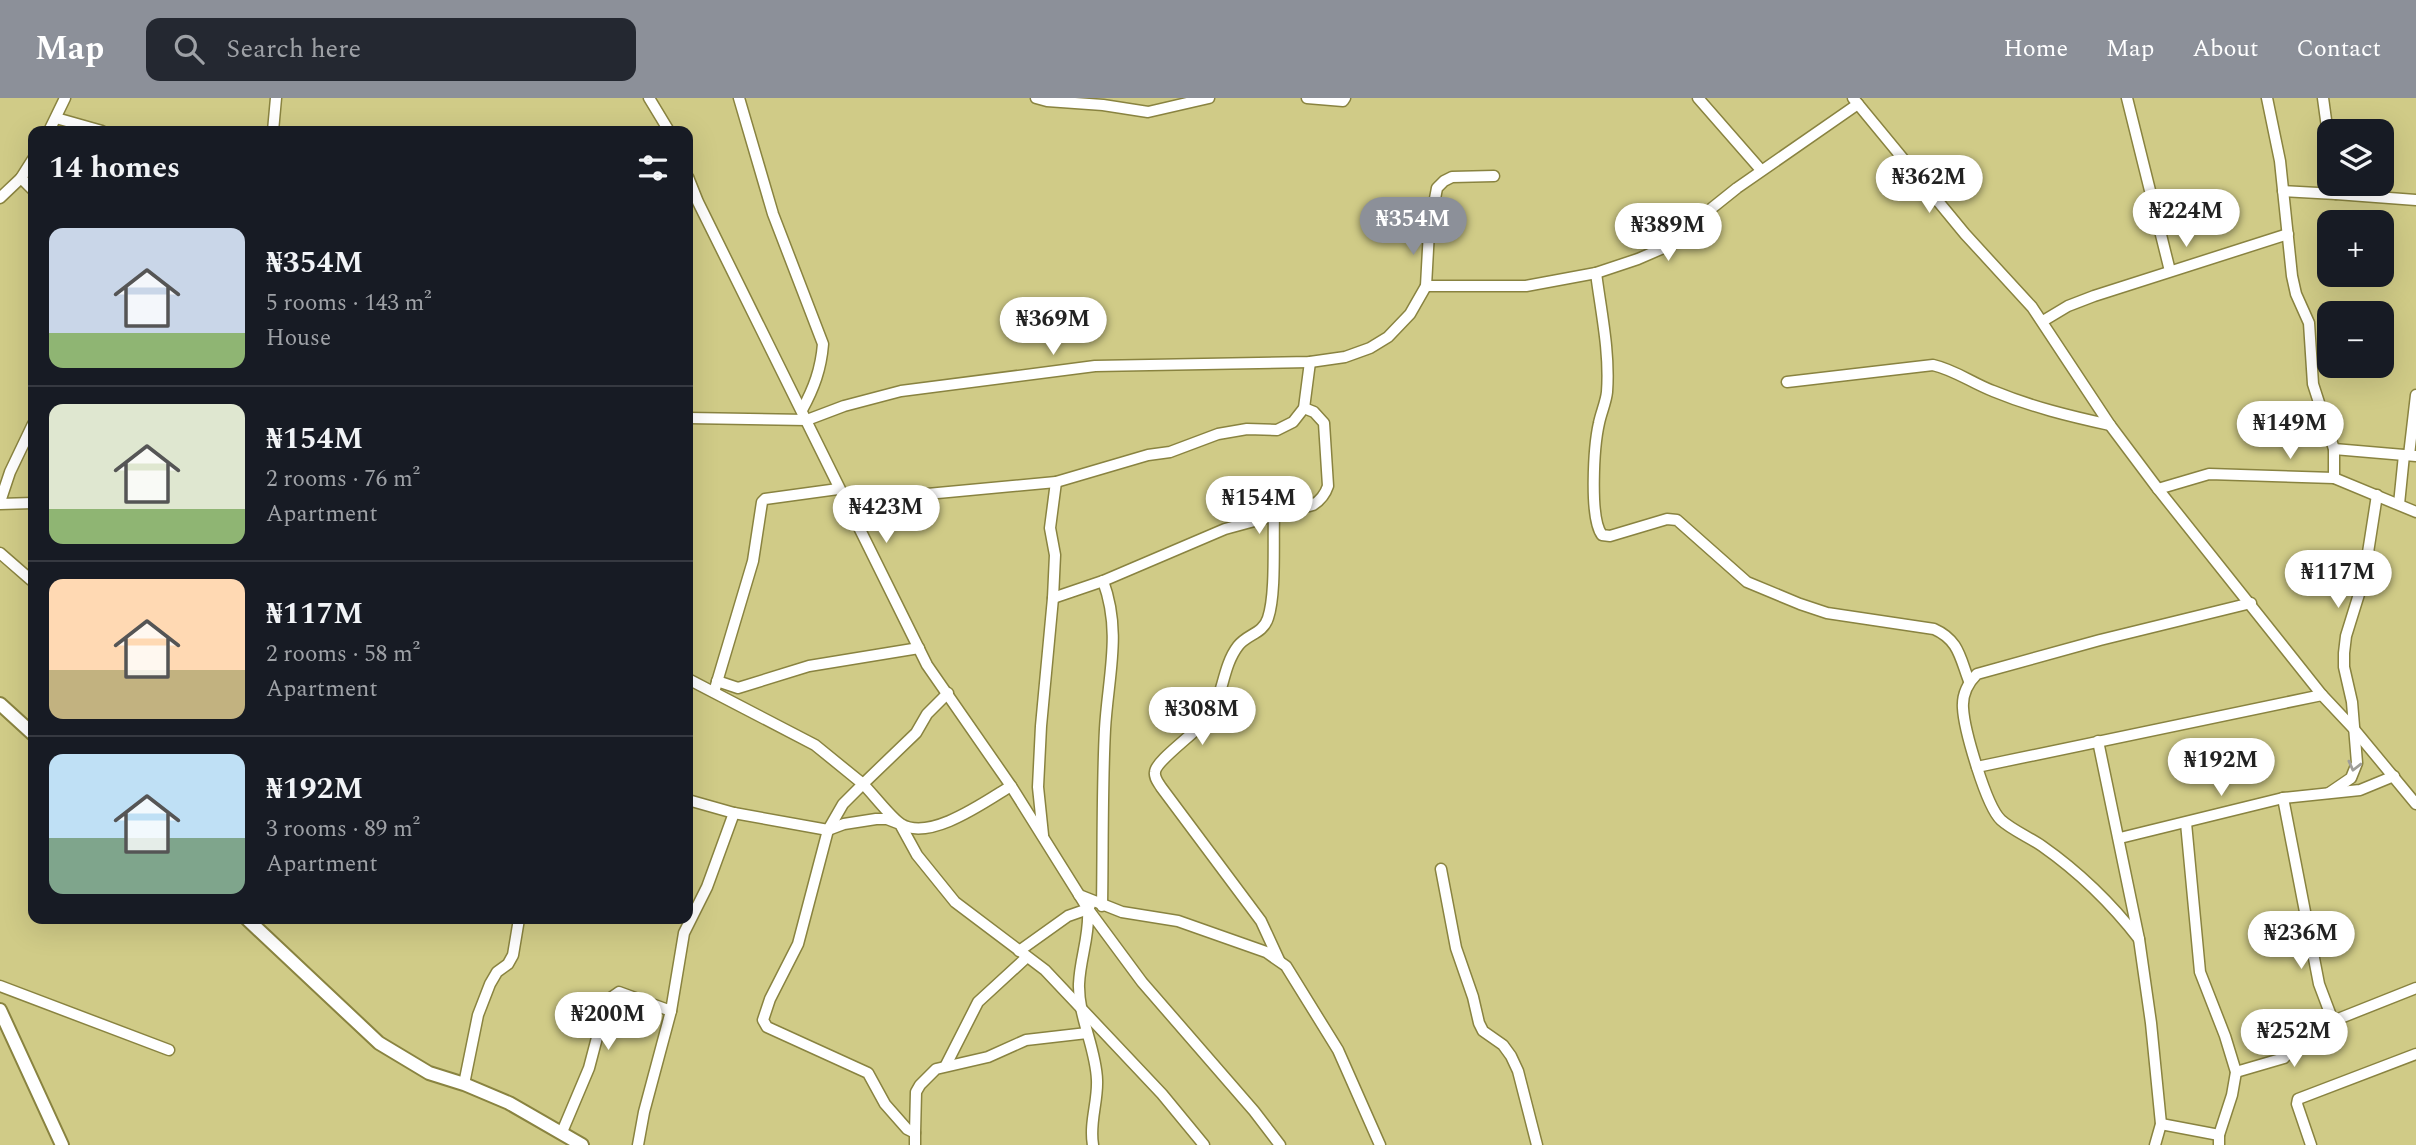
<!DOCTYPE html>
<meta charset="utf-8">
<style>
:root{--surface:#171b24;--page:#242831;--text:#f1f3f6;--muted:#9ea1a6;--line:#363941;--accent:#8c9099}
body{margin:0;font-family:Spectral,serif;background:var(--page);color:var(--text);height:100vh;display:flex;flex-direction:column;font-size:26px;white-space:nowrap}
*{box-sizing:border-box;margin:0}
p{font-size:23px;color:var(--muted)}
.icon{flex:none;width:38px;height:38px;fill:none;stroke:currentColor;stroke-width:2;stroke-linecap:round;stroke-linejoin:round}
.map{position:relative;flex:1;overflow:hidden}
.sheet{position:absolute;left:28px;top:28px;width:665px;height:798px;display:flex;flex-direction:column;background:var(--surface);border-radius:14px;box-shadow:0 7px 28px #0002}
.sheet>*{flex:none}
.fabs{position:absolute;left:2317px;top:21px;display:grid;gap:14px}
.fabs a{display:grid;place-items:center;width:77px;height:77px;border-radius:14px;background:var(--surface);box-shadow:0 7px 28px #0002;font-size:35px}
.price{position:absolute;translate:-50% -60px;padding:0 16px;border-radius:24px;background:#fff;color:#222;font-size:23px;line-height:46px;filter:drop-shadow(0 2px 4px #0008)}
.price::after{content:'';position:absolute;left:50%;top:42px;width:21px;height:16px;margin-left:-10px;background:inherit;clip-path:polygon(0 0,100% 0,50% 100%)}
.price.current{background:var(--accent);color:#fff}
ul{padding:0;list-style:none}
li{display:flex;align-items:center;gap:21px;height:175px;padding:0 21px}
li+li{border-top:2px solid var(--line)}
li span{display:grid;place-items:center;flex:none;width:196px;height:140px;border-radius:14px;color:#555}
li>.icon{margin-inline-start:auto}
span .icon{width:84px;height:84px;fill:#fffc;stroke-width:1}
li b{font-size:30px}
h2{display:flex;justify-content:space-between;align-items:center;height:84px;padding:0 21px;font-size:30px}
header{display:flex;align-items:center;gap:42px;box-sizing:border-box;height:98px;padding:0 35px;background:var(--accent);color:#fff}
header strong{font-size:33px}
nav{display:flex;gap:38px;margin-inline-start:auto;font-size:24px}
.search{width:490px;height:63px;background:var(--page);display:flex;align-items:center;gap:18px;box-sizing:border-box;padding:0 24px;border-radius:14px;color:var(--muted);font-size:26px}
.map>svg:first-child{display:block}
</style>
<header>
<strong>Map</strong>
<div class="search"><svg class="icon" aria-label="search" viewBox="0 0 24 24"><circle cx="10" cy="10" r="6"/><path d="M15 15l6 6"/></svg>Search here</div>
<nav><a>Home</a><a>Map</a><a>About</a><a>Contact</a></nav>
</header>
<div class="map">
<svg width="2416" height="1047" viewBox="0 0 2416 1047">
<rect width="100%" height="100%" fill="#d0cb87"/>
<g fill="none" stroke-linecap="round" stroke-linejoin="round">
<defs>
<g id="minor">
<path d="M649,0L669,33"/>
<path d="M739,0L773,116L823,246C821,271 814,290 802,312"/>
<path d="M1036,0L1047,3L1103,7L1148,14L1209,0"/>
<path d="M1307,0L1343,3L1345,0"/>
<path d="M1698,0L1761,72"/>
<path d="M1853,0L1965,136L2032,209L2110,327L2158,391L2322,597L2353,630L2416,706"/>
<path d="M2127,0L2170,173"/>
<path d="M2267,0L2280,63L2292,178L2296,196L2309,225L2313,286L2334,351V380"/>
<path d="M2323,0L2329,44"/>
<path d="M56,20L102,33"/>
<path d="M49,33L65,0"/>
<path d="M273,33L276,0"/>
<path d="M33,61L21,80L33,92"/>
<path d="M688,79L698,104L927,567L1011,688L1088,811"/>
<path d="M2283,93L2336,96L2335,86"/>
<path d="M2336,96L2416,102"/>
<path d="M0,100L21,80"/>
<path d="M1596,175C1601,214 1610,254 1607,294C1606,304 1601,315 1599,325C1594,347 1589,420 1602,437L1610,438L1667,421L1677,422L1747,484L1800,506L1827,515L1934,531C1959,542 1960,560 1969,583"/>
<path d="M1426,188H1526L1596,175L1638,161L1684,141L1694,134L1712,110L1737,90L1858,6"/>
<path d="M2043,223L2068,208L2094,198L2288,136"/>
<path d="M1787,284L1933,267C1955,272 1972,285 1993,293C2032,309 2069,318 2110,327"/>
<path d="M688,320L807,322L844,308L901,293L1095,268L1310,264L1345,259L1370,250L1388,239L1410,216L1426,188L1429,133L1437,90L1444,83L1452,79L1494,78"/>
<path d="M2334,351L2416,358"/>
<path d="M2409,357L2416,297"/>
<path d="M2158,391L2209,376L2334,380L2416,414"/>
<path d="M0,404L10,374L33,326"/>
<path d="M0,406L33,405"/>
<path d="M2399,406L2404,357"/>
<path d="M1274,418C1273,445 1276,496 1268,520C1263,536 1247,536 1238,548C1224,566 1223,593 1213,613C1203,631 1156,661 1155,674C1154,680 1158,684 1161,689L1261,823L1279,862"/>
<path d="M861,429C871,410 874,406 895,399L1056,384L1148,357L1170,354L1218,336L1247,331L1277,332L1293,324L1304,310L1310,264"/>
<path d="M0,455L31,482"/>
<path d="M1053,500L1103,483L1225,431L1313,407C1321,402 1325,397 1328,388L1324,325L1314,314L1304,310"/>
<path d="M688,581L815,647L863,686L916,635L927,616L948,595"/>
<path d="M717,583L738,590L809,568L919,550"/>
<path d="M714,594L753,463L762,404L765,401L838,391"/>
<path d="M2098,643L2139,841L2151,925L2161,1026L2155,1047"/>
<path d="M1977,669L2322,597"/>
<path d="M2329,695L2351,680L2357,665L2352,604L2344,569V555L2346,538L2364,480L2377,397"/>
<path d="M2283,700L2319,886L2333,923L2416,890"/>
<path d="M688,702L734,715L828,732L844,726L876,721H887L900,726L917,757L955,804L1045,872L1162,996L1204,1047"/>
<path d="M2186,725L2200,874L2225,938L2236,974L2232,997L2219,1037V1047"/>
<path d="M1043,737L1038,689L1041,628L1053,500L1055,457L1050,430L1056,384"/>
<path d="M2120,740L2283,700L2360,692L2394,678"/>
<path d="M1441,771L1456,850L1473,899L1479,925L1483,933L1503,947L1511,958L1518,973L1537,1047"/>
<path d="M1079,797L1122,814L1178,823L1266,854L1286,868L1338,952L1380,1047"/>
<path d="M1102,808C1103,749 1102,690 1105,631C1108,578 1122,534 1103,483"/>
<path d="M2139,841C2111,805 2079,774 2042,748C2029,739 2012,732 2001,722C1986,708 1964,631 1963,610C1962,596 1968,585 1977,576L2100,542L2251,505"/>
<path d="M1019,853L1068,818L1088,811L1090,807"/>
<path d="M0,888L169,952"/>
<path d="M946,967L978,904L1027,859"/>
<path d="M2236,974L2284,960L2303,938L2333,923"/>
<path d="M464,986L478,917L490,886L497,874L508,866L513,857L519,821"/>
<path d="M2161,1026L2219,1037"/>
<path d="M562,1034L589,970L604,913L609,901L619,894L671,913"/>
<path d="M915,1035L916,994L920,987L936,971L988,959L1026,942L1087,935"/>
<path d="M638,1047L644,1014L671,913L684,835L707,789L734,715"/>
<path d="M915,1047V1035L907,1031L885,1006L868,975L767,929L763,922L770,901L798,846L828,732L843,706L863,686C873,696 891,720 901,726C930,744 986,703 1011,688"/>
<path d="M1093,1047C1089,1025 1098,1004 1097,982C1096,950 1078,919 1079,886C1080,860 1090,837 1088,811L1142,884L1254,1013L1280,1047"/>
<path d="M2311,1047L2297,1006L2298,1001L2416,956"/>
</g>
<g id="tertiary">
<path d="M0,606L33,636"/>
<path d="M247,821L379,945L429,975L464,986L509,1005L582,1047"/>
<path d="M0,912L62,1047"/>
</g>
</defs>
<!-- minor casing -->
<use href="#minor" stroke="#898340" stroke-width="13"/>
<!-- tertiary casing -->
<use href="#tertiary" stroke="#898340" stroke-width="16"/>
<!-- minor -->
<use href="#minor" stroke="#fff" stroke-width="10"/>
<!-- tertiary -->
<use href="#tertiary" stroke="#fff" stroke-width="12"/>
</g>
<!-- one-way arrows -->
<defs><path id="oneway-chevron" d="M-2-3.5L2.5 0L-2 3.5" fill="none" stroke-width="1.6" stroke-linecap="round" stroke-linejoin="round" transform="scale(1.75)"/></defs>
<use stroke="#9f9e99" href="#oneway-chevron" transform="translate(2354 668) rotate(104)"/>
</svg>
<div class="fabs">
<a><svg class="icon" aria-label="layers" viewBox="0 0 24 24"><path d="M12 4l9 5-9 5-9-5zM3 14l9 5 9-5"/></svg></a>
<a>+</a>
<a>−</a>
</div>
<b class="price" style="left:1929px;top:117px">₦362M</b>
<b class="price" style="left:2186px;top:151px">₦224M</b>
<b class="price current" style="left:1413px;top:159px">₦354M</b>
<b class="price" style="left:1668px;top:165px">₦389M</b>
<b class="price" style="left:1053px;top:259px">₦369M</b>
<b class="price" style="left:2290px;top:363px">₦149M</b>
<b class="price" style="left:1259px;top:438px">₦154M</b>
<b class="price" style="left:886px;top:447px">₦423M</b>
<b class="price" style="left:2338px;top:512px">₦117M</b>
<b class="price" style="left:1202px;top:649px">₦308M</b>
<b class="price" style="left:2221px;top:700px">₦192M</b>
<b class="price" style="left:2301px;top:873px">₦236M</b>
<b class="price" style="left:608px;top:954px">₦200M</b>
<b class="price" style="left:2294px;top:971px">₦252M</b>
<section class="sheet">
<h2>14 homes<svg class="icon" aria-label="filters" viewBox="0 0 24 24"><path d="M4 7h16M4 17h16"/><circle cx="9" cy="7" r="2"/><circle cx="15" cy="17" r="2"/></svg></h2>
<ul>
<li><span style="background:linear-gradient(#c9d6e8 75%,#8fb573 0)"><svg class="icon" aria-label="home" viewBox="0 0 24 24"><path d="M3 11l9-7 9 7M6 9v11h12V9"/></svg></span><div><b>₦354M</b><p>5 rooms · 143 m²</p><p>House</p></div></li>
<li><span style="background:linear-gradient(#dfe7d0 75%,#8fb573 0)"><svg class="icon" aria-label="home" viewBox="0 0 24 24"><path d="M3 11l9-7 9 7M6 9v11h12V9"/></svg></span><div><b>₦154M</b><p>2 rooms · 76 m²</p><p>Apartment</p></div></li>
<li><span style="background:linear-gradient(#ffd9b3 65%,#c2b280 0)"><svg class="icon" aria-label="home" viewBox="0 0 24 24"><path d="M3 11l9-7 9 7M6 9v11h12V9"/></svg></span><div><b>₦117M</b><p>2 rooms · 58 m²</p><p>Apartment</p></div></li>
<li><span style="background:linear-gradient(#bfe0f5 60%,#7fa58c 0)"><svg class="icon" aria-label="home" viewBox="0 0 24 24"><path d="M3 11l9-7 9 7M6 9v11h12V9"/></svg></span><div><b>₦192M</b><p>3 rooms · 89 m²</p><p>Apartment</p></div></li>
</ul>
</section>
</div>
